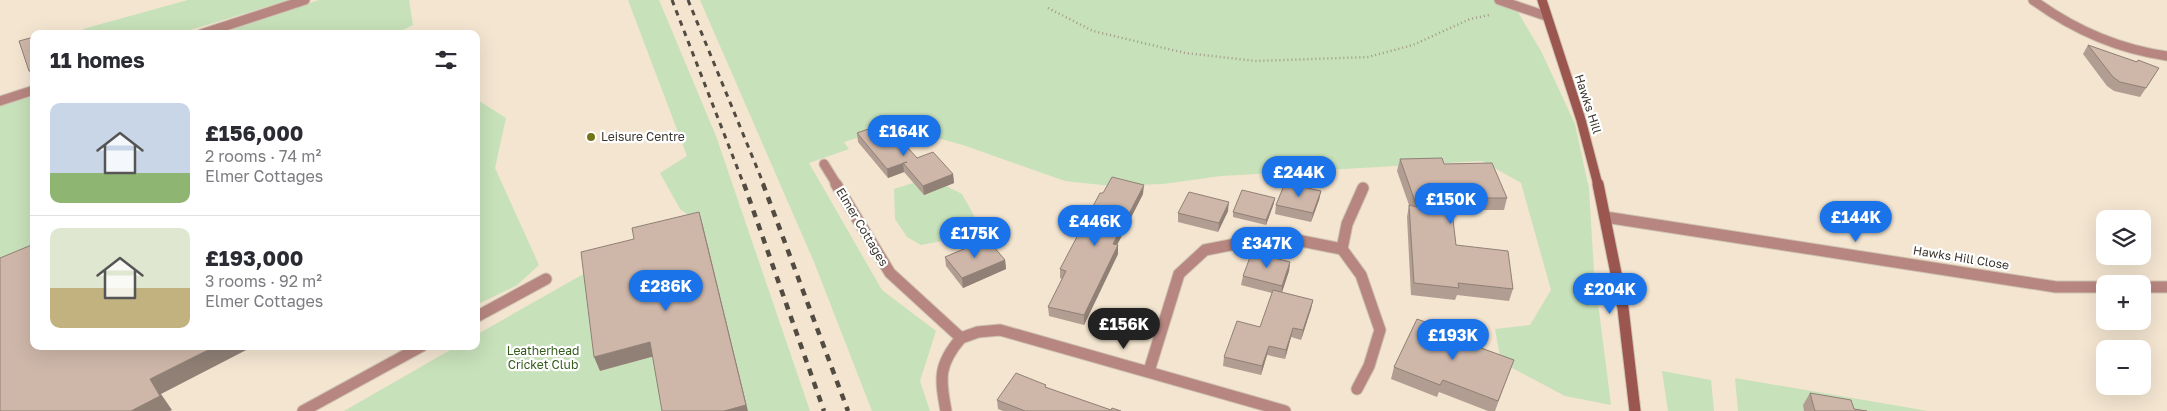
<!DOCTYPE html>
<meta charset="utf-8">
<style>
:root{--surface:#fff;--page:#f7f7f7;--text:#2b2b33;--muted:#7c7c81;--line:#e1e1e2;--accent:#1a73e8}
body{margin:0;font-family:"Golos Text",sans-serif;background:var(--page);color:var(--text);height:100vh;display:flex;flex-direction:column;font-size:19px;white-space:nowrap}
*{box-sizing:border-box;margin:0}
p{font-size:16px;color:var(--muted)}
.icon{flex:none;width:28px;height:28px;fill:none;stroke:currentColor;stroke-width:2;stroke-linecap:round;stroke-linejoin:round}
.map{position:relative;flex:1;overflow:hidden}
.drawer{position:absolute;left:30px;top:30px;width:450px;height:320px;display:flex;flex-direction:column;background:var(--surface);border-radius:10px;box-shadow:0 5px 20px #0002}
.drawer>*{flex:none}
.controls{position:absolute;left:2096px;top:210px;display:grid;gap:10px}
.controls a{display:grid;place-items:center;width:55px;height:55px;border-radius:10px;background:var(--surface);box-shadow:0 5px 20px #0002;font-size:25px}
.price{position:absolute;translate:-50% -42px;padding:0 11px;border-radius:18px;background:var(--accent);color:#fff;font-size:16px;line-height:32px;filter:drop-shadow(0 1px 2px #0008)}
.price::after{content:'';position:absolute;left:50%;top:30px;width:15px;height:11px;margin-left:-8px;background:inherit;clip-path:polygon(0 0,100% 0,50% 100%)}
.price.on{background:#222;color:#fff}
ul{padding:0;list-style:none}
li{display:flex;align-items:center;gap:15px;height:125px;padding:0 20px}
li+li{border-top:1px solid var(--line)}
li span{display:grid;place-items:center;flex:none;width:140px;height:100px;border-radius:10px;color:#555}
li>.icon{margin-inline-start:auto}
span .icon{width:60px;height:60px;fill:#fffc;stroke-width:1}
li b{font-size:21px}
h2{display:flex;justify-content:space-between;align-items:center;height:60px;padding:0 20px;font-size:21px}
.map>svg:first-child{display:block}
</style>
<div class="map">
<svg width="2167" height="411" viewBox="0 0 2167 411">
<rect width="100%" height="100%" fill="#f3e5d0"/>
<!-- green -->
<g fill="#c7e1ba">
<path d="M188,0H289L177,34H85L83,29Z"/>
<path d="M319,0H409L413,25L395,34H216Z"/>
<path d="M628,0H659L716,136L810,411H748L703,226L680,209L660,173L687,156Z"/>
<path d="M700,0H1516V9L1541,51L1575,124L1589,189L1594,272L1611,405L1565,396L1501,362L1495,329L1530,325L1551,290L1521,183L1482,161L1221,176L1163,184L1111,186L1065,181L963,145L890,125L885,129L844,142L849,149L809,163L882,290L936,331L920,381L930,411H872L814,262Z"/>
<path d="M34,94V260L0,274V105Z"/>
<path d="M476,99L506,118L495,168L539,265L516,286L476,305Z"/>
<path d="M913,183L946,186L962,194L976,219L962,237L921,245L907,237L895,219L894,189Z"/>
<path d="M587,272L600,371L655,356L665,411H344L457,346H476V335Z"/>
<path d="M1662,371L1711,380L1714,411H1668Z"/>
<path d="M1735,378L1928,411H1738Z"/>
</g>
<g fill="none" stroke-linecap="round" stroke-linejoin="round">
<defs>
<g id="lane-far1">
<path d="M1499,0L1546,16"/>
<path d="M824,164L837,185"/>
</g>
<g id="lane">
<path d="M836,184L890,273L961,338C938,365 940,378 946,411"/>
<path d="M476,317L546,279"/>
<path d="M1149,371L1179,274L1205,250L1276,236L1342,249"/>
<path d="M1357,389L1369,366L1380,330L1361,275L1342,249L1347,224L1363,188"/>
<path d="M303,411L422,346"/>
</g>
<g id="street-far1">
<path d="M2033,0C2074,30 2117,49 2167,56"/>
<path d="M201,34L305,0"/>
<path d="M0,101L34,90"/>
</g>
<g id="street">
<path d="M1605,217L2056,287H2105"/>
<path d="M2142,287H2167"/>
<path d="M961,338L978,332L1000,330L1285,411"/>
</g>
<path id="secondary-far1" d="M1542,0L1581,120L1598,185"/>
<path id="secondary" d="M1598,184L1623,308L1635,411"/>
</defs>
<!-- lane-far1 casing -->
<use href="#lane-far1" stroke="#cec2af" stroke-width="11"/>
<!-- lane casing -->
<use href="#lane" stroke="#cec2af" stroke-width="13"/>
<!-- street-far1 casing -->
<use href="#street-far1" stroke="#cec2af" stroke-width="11"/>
<!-- street casing -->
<use href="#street" stroke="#cec2af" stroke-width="13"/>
<!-- secondary-far1 casing -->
<use href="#secondary-far1" stroke="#cec2af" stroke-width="11"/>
<!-- secondary casing -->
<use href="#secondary" stroke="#cec2af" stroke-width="13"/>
<!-- path -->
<path stroke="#a3998a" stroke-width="2.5" stroke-dasharray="1 3" stroke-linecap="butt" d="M1048,8L1093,31L1185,53L1256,61L1368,57L1413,45L1470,19L1489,15"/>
<!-- lane-far1 -->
<use href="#lane-far1" stroke="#b78680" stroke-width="9"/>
<!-- lane -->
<use href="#lane" stroke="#b78680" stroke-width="11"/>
<!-- street-far1 -->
<use href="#street-far1" stroke="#b78680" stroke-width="9"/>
<!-- street -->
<use href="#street" stroke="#b78680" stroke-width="11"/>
<!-- secondary-far1 -->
<use href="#secondary-far1" stroke="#9c5650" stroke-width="9"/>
<!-- secondary -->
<use href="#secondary" stroke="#9c5650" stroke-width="11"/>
<!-- rail-far1 -->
<g stroke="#514b41" stroke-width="3" stroke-dasharray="5.5 5.5" stroke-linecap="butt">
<path d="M672,0L744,185"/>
<path d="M688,0L764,185"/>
</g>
<!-- rail -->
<g stroke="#514b41" stroke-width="4.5" stroke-dasharray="7 7" stroke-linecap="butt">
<path d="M744,184L824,411"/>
<path d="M763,184L848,411"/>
</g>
</g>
<!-- wall -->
<g fill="#b19d91">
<path d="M2088,45L2137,62L2146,88L2140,97L2114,91L2107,86L2083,54Z"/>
<path d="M857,133L917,158L953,174L954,183L924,195L904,172L888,178L858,142Z"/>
<path d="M1400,159L1444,164L1507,198L1504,210H1455L1454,215H1452L1456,245L1513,289L1509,301L1457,295L1455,300L1411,295L1407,217L1409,205L1397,171Z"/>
<path d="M1321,191L1319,200L1311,222L1275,214L1276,205Z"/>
<path d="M1103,193L1143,194L1117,245H1118V254L1084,325L1049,316L1048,307L1062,279L1060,278V269Z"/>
<path d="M1274,203L1266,225L1233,217V212Z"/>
<path d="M1228,211L1218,232L1178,222V213Z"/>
<path d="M945,257L1005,260L1006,269L963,288L946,266Z"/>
<path d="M1290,262L1289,271L1282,292L1313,300L1311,309L1301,340L1291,337L1285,359L1267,355L1261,375L1223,366L1224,357L1260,327L1272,293L1241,285L1243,276Z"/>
<path d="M1461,335L1459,340L1514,360L1495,411H1488L1439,392L1437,397L1391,379L1394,367Z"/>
<path d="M1046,388L1111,410L1121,411H1003L998,409L997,400Z"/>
<path d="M1810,393L1854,409L1867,411H1804L1803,405Z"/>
</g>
<!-- shaded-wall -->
<g fill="#908076">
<path d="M34,70V76H33L29,71Z"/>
<path d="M907,162L903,163L904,172L888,178L887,169Z"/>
<path d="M953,174L954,183L924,195L923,186Z"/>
<path d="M1144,185L1143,194L1113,253V244Z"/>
<path d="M1321,191L1319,200L1311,222L1313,213Z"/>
<path d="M1275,198L1274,203L1266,225V220Z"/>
<path d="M1229,202L1228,211L1218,232L1219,223Z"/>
<path d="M699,212L703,226L748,411H724Z"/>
<path d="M1118,245V254L1084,325V315Z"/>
<path d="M1005,260L1006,269L963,288L962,278Z"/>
<path d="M1290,262L1289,271L1281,295L1282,286Z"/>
<path d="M1313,300L1311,309L1301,340L1303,330Z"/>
<path d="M1293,328L1291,337L1285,359L1286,350Z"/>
<path d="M650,342L655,356L600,371L594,357Z"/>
<path d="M216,346H254L161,394L172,410L170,411H131L150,379Z"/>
<path d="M1269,346L1267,355L1261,375L1262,366Z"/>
</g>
<!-- building -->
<g fill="#ceb7a9" stroke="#908076">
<path d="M34,37V70L29,71L19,41Z"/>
<path d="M2088,45L2137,62L2138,60L2159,68L2146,88L2120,82L2113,77Z"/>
<path d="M877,126L890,141L899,138L917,158L933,152L953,174L923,186L903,163L907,162L887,169L857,133Z"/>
<path d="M1442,158L1444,164L1492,163L1507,198H1455L1457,203H1451L1456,245L1508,251L1513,289L1458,283L1459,288L1414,283L1409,205L1417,207L1400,159Z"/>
<path d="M1112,177L1144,185L1113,244L1118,245L1084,315L1048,307L1066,271L1060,269L1100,193H1103Z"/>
<path d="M1285,183L1321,191L1313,213L1276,205Z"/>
<path d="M1242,190L1275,198L1266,220L1233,212Z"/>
<path d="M1189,192L1229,202L1219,223L1178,213Z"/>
<path d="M699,212L746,405L724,411H662L650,342L594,357L581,252L634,239L632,228Z"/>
<path d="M987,239L1005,260L962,278L945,257Z"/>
<path d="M34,244V346H216L150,379L160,396L131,411H0V258Z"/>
<path d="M1252,252L1290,262L1282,286L1243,276Z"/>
<path d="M1273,290L1313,300L1303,330L1293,328L1286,350L1269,346L1262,366L1224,357L1237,321L1260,327Z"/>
<path d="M1417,319L1461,335L1459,340L1514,360L1498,401L1443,380L1440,385L1394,367Z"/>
<path d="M1016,373L1046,385L1045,387L1111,410L1112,408L1121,411H1025L997,400Z"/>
<path d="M1810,393L1851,400L1854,409L1867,411H1815Z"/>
</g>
<!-- markers -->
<circle fill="#737419" stroke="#fff" stroke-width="2" cx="591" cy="137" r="5"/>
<g text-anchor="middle" stroke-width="4.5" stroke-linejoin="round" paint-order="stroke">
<!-- street labels -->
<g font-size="12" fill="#3a352d" stroke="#fff">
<text transform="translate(1588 104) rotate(72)" y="4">Hawks Hill</text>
<text transform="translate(862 227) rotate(59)" y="4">Elmer Cottages</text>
<text transform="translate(1961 258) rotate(9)" y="4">Hawks Hill Close</text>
</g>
<!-- poi labels -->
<g font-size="12" fill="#3a352d" stroke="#fff" text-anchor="start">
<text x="601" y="141">Leisure Centre</text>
</g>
<!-- park labels -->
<g font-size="12" fill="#325c18" stroke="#fff">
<text x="543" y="355">Leatherhead<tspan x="543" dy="14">Cricket Club</tspan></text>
</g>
</g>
</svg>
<div class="controls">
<a><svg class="icon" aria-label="layers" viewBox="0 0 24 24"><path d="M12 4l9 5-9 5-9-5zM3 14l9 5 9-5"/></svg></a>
<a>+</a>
<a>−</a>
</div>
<b class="price" style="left:904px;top:157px">£164K</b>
<b class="price" style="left:1299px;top:198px">£244K</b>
<b class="price" style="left:1451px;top:225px">£150K</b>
<b class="price" style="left:1856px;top:243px">£144K</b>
<b class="price" style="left:1095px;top:247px">£446K</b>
<b class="price" style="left:975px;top:259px">£175K</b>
<b class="price" style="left:1267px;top:269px">£347K</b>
<b class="price" style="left:666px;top:312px">£286K</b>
<b class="price" style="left:1610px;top:315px">£204K</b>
<b class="price on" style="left:1124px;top:350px">£156K</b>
<b class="price" style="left:1453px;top:361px">£193K</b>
<section class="drawer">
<h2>11 homes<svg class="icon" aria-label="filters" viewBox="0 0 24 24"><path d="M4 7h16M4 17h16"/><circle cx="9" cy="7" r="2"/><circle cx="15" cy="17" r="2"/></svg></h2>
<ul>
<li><span style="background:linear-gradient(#c9d6e8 70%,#8fb573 0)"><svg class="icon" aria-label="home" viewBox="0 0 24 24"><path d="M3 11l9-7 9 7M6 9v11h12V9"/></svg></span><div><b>£156,000</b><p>2 rooms · 74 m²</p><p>Elmer Cottages</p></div></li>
<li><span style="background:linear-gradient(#dfe7d0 60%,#c2b280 0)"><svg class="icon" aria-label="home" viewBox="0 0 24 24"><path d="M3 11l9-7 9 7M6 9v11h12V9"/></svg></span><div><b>£193,000</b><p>3 rooms · 92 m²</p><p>Elmer Cottages</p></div></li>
</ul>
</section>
</div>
